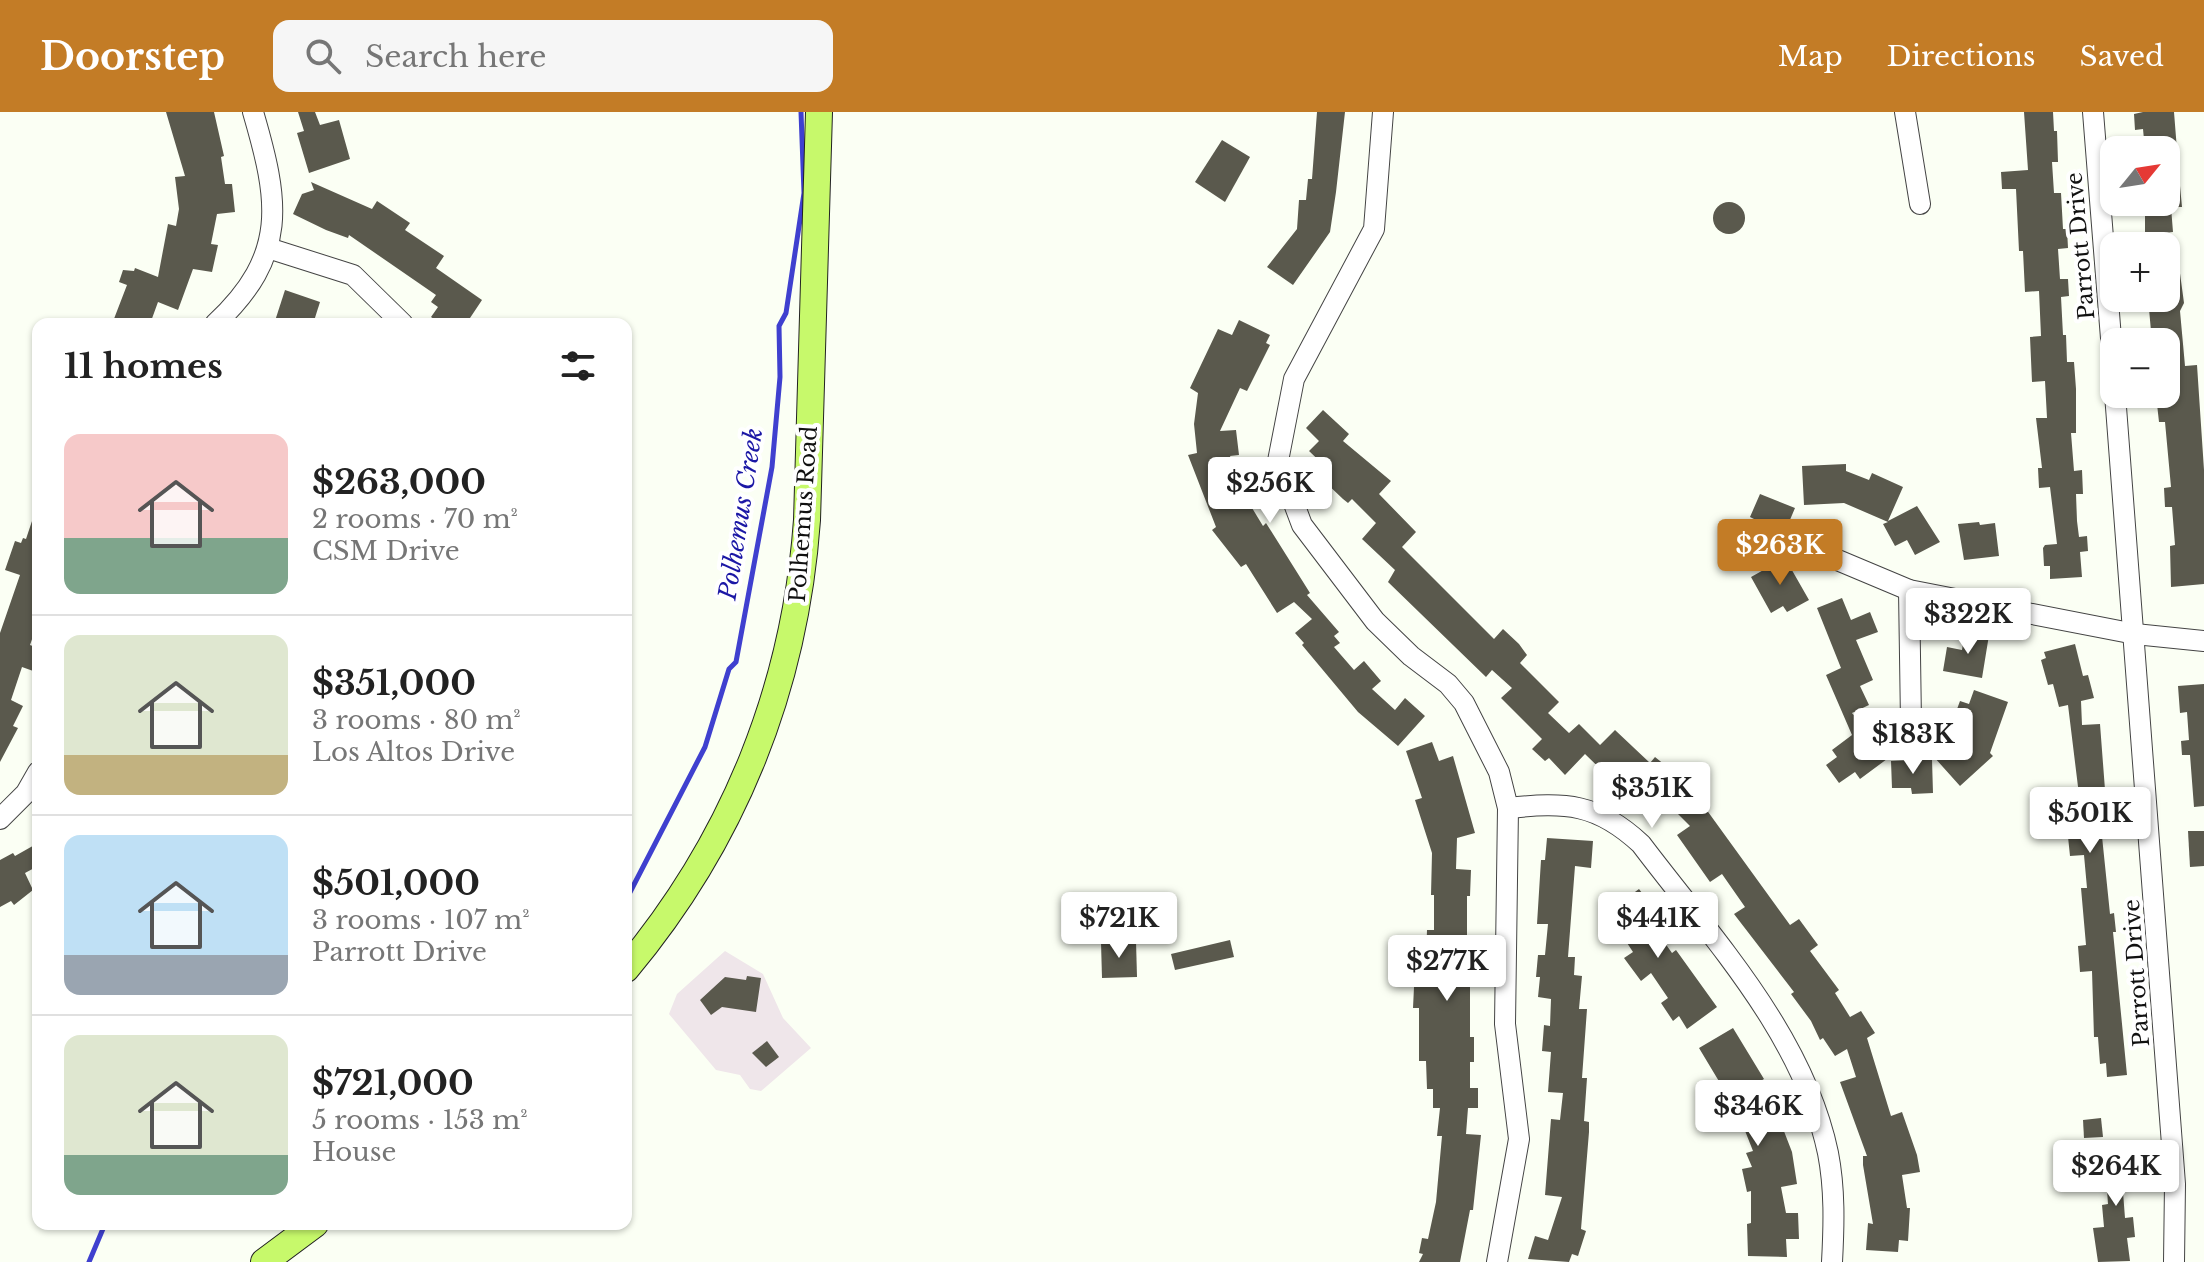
<!DOCTYPE html>
<meta charset="utf-8">
<style>
:root{--surface:#fff;--page:#f6f6f6;--text:#222;--muted:#767676;--line:#e0e0e0;--accent:#c37c26}
body{margin:0;font-family:"Libre Baskerville",serif;background:var(--page);color:var(--text);height:100vh;display:flex;flex-direction:column;font-size:30px;white-space:nowrap}
*{box-sizing:border-box;margin:0}
p{font-size:26px;color:var(--muted)}
.icon{flex:none;width:44px;height:44px;fill:none;stroke:currentColor;stroke-width:2;stroke-linecap:round;stroke-linejoin:round}
.map{position:relative;flex:1;overflow:hidden}
.drawer{position:absolute;left:32px;top:206px;width:600px;height:912px;display:flex;flex-direction:column;background:var(--surface);border-radius:16px;box-shadow:0 2px 6px #0004}
.drawer>*{flex:none}
.needle{width:52px;rotate:60deg}
.buttons{position:absolute;left:2100px;top:24px;display:grid;gap:16px}
.buttons a{display:grid;place-items:center;width:80px;height:80px;border-radius:16px;background:var(--surface);box-shadow:0 2px 6px #0004;font-size:40px}
.price{position:absolute;translate:-50% -68px;padding:0 18px;border-radius:8px;background:#fff;color:#222;font-size:26px;line-height:52px;filter:drop-shadow(0 2px 4px #0008)}
.price::after{content:'';position:absolute;left:50%;top:48px;width:24px;height:18px;margin-left:-12px;background:inherit;clip-path:polygon(0 0,100% 0,50% 100%)}
.price.active{background:var(--accent);color:#fff}
ul{padding:0;list-style:none}
li{display:flex;align-items:center;gap:24px;height:200px;padding:0 32px}
li+li{border-top:2px solid var(--line)}
li span{display:grid;place-items:center;flex:none;width:224px;height:160px;border-radius:16px;color:#555}
li>.icon{margin-inline-start:auto}
span .icon{width:96px;height:96px;fill:#fffc;stroke-width:1}
li b{font-size:34px}
h2{display:flex;justify-content:space-between;align-items:center;height:96px;padding:0 32px;font-size:34px}
header{display:flex;align-items:center;gap:48px;box-sizing:border-box;height:112px;padding:0 40px;background:var(--accent);color:#fff}
header strong{font-size:38px}
nav{display:flex;gap:44px;margin-inline-start:auto;font-size:28px}
.search{width:560px;height:72px;background:var(--page);display:flex;align-items:center;gap:20px;box-sizing:border-box;padding:0 28px;border-radius:16px;color:var(--muted);font-size:30px}
.map>svg:first-child{display:block}
</style>
<header>
<strong>Doorstep</strong>
<div class="search"><svg class="icon" aria-label="search" viewBox="0 0 24 24"><circle cx="10" cy="10" r="6"/><path d="M15 15l6 6"/></svg>Search here</div>
<nav><a>Map</a><a>Directions</a><a>Saved</a></nav>
</header>
<div class="map">
<svg width="2204" height="1150" viewBox="0 0 2204 1150">
<rect width="100%" height="100%" fill="#fbfff4"/>
<!-- industrial -->
<path fill="#efe6ea" d="M725,839L763,862L783,906L811,936L761,979L750,977L740,963L716,958L669,902L677,882Z"/>
<g fill="none" stroke-linecap="round" stroke-linejoin="round">
<!-- stream -->
<g stroke="#3f40cf" stroke-width="5">
<path d="M626,788L705,635L729,557L736,550L772,355L780,265L779,214L786,201L804,81L801,0"/>
<path d="M89,1150L105,1112"/>
</g>
</g>
<!-- building -->
<g fill="#5a594d">
<path d="M166,0H214L224,44L221,45L225,72H232L235,100L217,102L211,132L218,133L212,160L193,157L178,198L158,190L150,212H112L127,173L119,170L123,158L134,159L135,156L158,165L168,112L176,114L179,97L175,65L185,64Z"/>
<path d="M298,0H315L320,13L339,8L350,47L309,61L297,21L304,19Z"/>
<path d="M1317,0H1345L1336,80L1330,120L1293,173L1267,155L1297,117L1299,88H1306L1308,67H1312Z"/>
<path d="M2024,0H2053L2054,19H2057L2058,50H2052L2054,81H2061L2063,117H2067L2068,136L2058,137L2060,167H2068L2069,184L2061,185L2063,223H2066L2067,250H2074L2076,277V321H2071L2074,359L2082,358L2083,382H2076L2077,409L2079,425L2087,424L2088,439L2080,440L2082,465L2050,467V454H2044L2043,436L2045,433L2057,432L2050,375L2039,376L2038,356H2042L2036,306H2047L2045,269L2032,270L2030,225L2041,224L2039,179L2025,180L2023,139H2019L2016,77H2002L2001,60L2028,58Z"/>
<path d="M2143,0H2174L2177,38H2145L2143,17L2135,18L2134,2Z"/>
<path d="M1222,28L1250,45L1225,90L1195,70Z"/>
<path d="M311,70L372,97L377,89L410,111L405,118L444,144L436,156L482,188L466,212H441L431,205L438,195L431,190L436,183L349,123L348,126L326,118L293,102L302,82L314,78Z"/>
<path d="M2180,74L2182,95H2171L2173,120L2145,123V90H2166V75Z"/>
<circle cx="1729" cy="106" r="16"/>
<path d="M2179,154L2184,191L2180,199L2185,254L2197,253L2204,358V472L2171,475L2170,434L2175,433L2172,395H2165L2164,376L2171,375L2165,310H2159L2157,292H2166V230H2152L2148,186H2166V155Z"/>
<path d="M285,178L320,190L313,212H274Z"/>
<path d="M1239,208L1270,223L1266,231L1270,233L1247,279L1240,276L1220,319L1236,318L1239,343L1230,344L1246,386L1263,414L1266,411L1310,481L1307,483L1339,520L1334,524L1340,531L1334,535L1354,558L1364,549L1381,569L1372,577L1395,598L1405,586L1425,604L1398,634L1358,600L1302,533L1304,531L1295,521L1312,507L1294,490L1277,501L1246,452L1241,455L1212,418L1216,415L1188,343L1197,341L1194,312L1198,281L1190,276L1218,217L1232,223Z"/>
<path d="M1323,298L1349,322L1343,329L1391,369L1379,382L1416,420L1402,435L1494,527L1503,517L1519,532L1527,543L1520,551L1559,590L1548,601L1569,621L1579,612L1600,633L1615,618L1650,651L1655,645L1665,653L1698,686L1790,813L1799,807L1818,833L1810,839L1839,878L1835,881L1850,905L1861,899L1875,921L1867,926L1891,1004L1902,1000L1917,1043L1920,1060L1902,1063L1907,1096H1910L1908,1129L1899,1128L1898,1140L1866,1138L1868,1111L1873,1112L1863,1053V1044H1867L1840,970L1856,965L1847,937L1835,944L1823,926L1820,928L1811,909L1791,882L1794,880L1734,802L1745,795L1722,762L1710,770L1677,723L1690,714L1657,681L1646,692L1626,671L1621,677L1585,642L1565,663L1549,646L1545,649L1532,637L1542,627L1501,586L1512,576L1492,558L1486,565L1388,470L1395,458L1362,427L1376,411L1352,387L1348,391L1343,387L1324,369L1332,361L1309,339L1319,329L1306,316Z"/>
<path d="M1846,352V359L1869,368L1872,361L1903,375L1888,409L1917,394L1940,430L1915,443L1907,428L1895,434L1883,412L1888,410L1844,391L1804,393L1802,354Z"/>
<path d="M1760,382L1795,396L1776,441L1755,432L1757,426L1748,422L1754,407L1750,405Z"/>
<path d="M36,397L38,510L30,533L38,536V552L36,560L22,555L11,588L23,594L13,614L18,616L0,650V521L20,463L5,458L15,429L21,431L23,426L26,427Z"/>
<path d="M1979,410L1980,413L1995,411L1999,444L1964,448L1958,412Z"/>
<path d="M1785,446L1809,488L1787,500L1783,494L1771,501L1751,465Z"/>
<path d="M1842,486L1851,508L1870,500L1878,520L1856,528L1873,568L1860,574L1869,593L1852,601L1887,647L1860,667L1855,660L1839,671L1826,653L1837,645L1832,638L1852,623L1826,563L1841,556L1817,496Z"/>
<path d="M1965,519L1989,523L1982,566L1943,559L1947,535L1962,538Z"/>
<path d="M2075,532L2083,564L2088,563L2094,586L2081,589L2082,613L2100,612L2107,704L2100,705L2110,802L2114,801L2116,820H2113L2127,963L2107,965L2106,951L2100,952L2098,925H2094L2092,859L2080,860L2078,834L2086,833L2081,776H2087L2084,743L2070,744L2067,715L2056,716L2054,697L2080,691L2068,593L2059,595L2053,572L2048,573L2041,548L2046,546L2044,540Z"/>
<path d="M2204,572V694L2194,695L2190,643H2182L2181,629L2189,628L2187,600L2180,601L2178,574Z"/>
<path d="M1974,578L2008,590L1990,641L1993,644L1960,674L1934,645L1968,613L1953,608L1960,589L1969,592Z"/>
<path d="M1432,630L1439,649L1453,644L1475,721L1457,726L1456,757L1471,758L1470,784H1467V871H1470V925H1474V950H1470V976H1478V996H1468L1466,1022L1481,1023L1473,1098H1470L1460,1150H1419L1423,1142L1419,1141L1422,1126L1428,1127L1436,1090L1442,1024H1437L1440,996H1433V977H1427L1426,949H1419V896H1413L1415,854H1420V848H1426L1427,818H1434V783H1431L1432,741L1415,688L1422,686L1406,639Z"/>
<path d="M1932,647L1933,681L1912,682L1911,676H1892L1891,649Z"/>
<path d="M2188,719H2204V754L2190,755Z"/>
<path d="M1547,726L1593,729L1591,756L1575,754L1568,845H1575L1574,863L1582,864L1579,897H1587L1582,966H1587L1584,1009L1589,1010V1020L1581,1117L1586,1119L1578,1144L1572,1142L1569,1150L1528,1147L1535,1124L1548,1128L1562,1085L1545,1083L1551,1007L1560,1008L1563,981L1548,980L1551,940L1542,939L1544,913L1550,914L1551,887L1538,885L1540,865H1536L1538,843H1545L1548,812H1537L1541,748H1545Z"/>
<path d="M38,731V754L25,761L33,778L14,793L11,789L0,795V748L13,741L15,744Z"/>
<path d="M1639,777L1654,797L1645,803L1672,841L1676,838L1717,895L1687,917L1679,904L1673,909L1661,891L1668,886L1651,861L1641,869L1624,846L1633,840L1602,793L1619,780L1624,788Z"/>
<path d="M1230,828L1234,845L1175,858L1171,842Z"/>
<path d="M1136,829L1137,865L1102,866L1101,830Z"/>
<path d="M747,864L761,866L756,900L722,895L711,903L700,888L725,865L746,868Z"/>
<path d="M1733,916L1764,967L1751,975L1761,990L1756,993L1757,996L1763,994L1766,999L1775,996L1792,1040L1797,1072L1781,1075L1786,1101H1798L1799,1127H1786L1787,1145L1748,1144L1747,1112L1751,1111V1079L1747,1080L1742,1057L1752,1055L1746,1041L1753,1039L1738,1001L1699,936Z"/>
<path d="M767,929L779,945L766,955L752,941Z"/>
<path d="M2101,1006L2103,1025L2084,1026L2083,1008Z"/>
<path d="M2128,1034L2130,1050H2133L2136,1079L2123,1080L2125,1106L2133,1105L2135,1125L2127,1126L2130,1149L2098,1150L2093,1116L2104,1115L2102,1093L2108,1092L2104,1036Z"/>
</g>
<g fill="none" stroke-linecap="round" stroke-linejoin="round">
<defs>
<g id="minor">
<path d="M1383,0L1374,117L1294,267L1278,349L1302,413L1375,509L1411,544L1448,572L1464,591L1499,660L1508,696L1505,912L1519,1027L1497,1150"/>
<path d="M1905,0L1920,92"/>
<path d="M2093,0L2114,264"/>
<path d="M268,136L353,163L403,212"/>
<path d="M215,212C289,143 279,89 253,0"/>
<path d="M2115,282L2175,1072L2174,1150"/>
<path d="M1828,444L1909,478L2135,522L2204,529"/>
<path d="M1909,478L1911,610"/>
<path d="M1508,696C1566,690 1597,691 1641,732C1712,826 1803,922 1828,1041C1835,1077 1834,1113 1832,1150"/>
<path d="M0,707L26,681L38,660"/>
</g>
<g id="major">
<path d="M626,857C734,728 795,576 807,408L819,0"/>
<path d="M264,1150L315,1112"/>
</g>
</defs>
<!-- minor casing -->
<use href="#minor" stroke="#444" stroke-width="22"/>
<!-- major casing -->
<use href="#major" stroke="#222" stroke-width="28"/>
<!-- minor -->
<use href="#minor" stroke="#fff" stroke-width="20"/>
<!-- major -->
<use href="#major" stroke="#c7f96b" stroke-width="26"/>
</g>
<g text-anchor="middle" stroke-width="8" stroke-linejoin="round" paint-order="stroke">
<!-- street labels -->
<g font-size="22" fill="#111" stroke="#fff">
<text transform="translate(2080 134) rotate(-95)" y="8">Parrott Drive</text>
<text transform="translate(803 402) rotate(-86)" y="8">Polhemus Road</text>
<text transform="translate(2136 861) rotate(-94)" y="8">Parrott Drive</text>
</g>
<!-- water labels -->
<g font-size="24" font-style="italic" fill="#1b17a5" stroke="#fff">
<text transform="translate(741 402) rotate(-81)" y="8">Polhemus Creek</text>
</g>
</g>
</svg>
<div class="buttons">
<a><svg class="needle" viewBox="-14 -14 28 28"><path d="M0-13l5 13h-10z" fill="#e53935"/><path d="M0 13l5-13h-10z" fill="#767676"/></svg></a>
<a>+</a>
<a>−</a>
</div>
<b class="price" style="left:1270px;top:413px">$256K</b>
<b class="price active" style="left:1780px;top:475px">$263K</b>
<b class="price" style="left:1968px;top:544px">$322K</b>
<b class="price" style="left:1913px;top:664px">$183K</b>
<b class="price" style="left:1652px;top:718px">$351K</b>
<b class="price" style="left:2090px;top:743px">$501K</b>
<b class="price" style="left:1119px;top:848px">$721K</b>
<b class="price" style="left:1658px;top:848px">$441K</b>
<b class="price" style="left:1447px;top:891px">$277K</b>
<b class="price" style="left:1758px;top:1036px">$346K</b>
<b class="price" style="left:2116px;top:1096px">$264K</b>
<section class="drawer">
<h2>11 homes<svg class="icon" aria-label="filters" viewBox="0 0 24 24"><path d="M4 7h16M4 17h16"/><circle cx="9" cy="7" r="2"/><circle cx="15" cy="17" r="2"/></svg></h2>
<ul>
<li><span style="background:linear-gradient(#f6c9c9 65%,#7fa58c 0)"><svg class="icon" aria-label="home" viewBox="0 0 24 24"><path d="M3 11l9-7 9 7M6 9v11h12V9"/></svg></span><div><b>$263,000</b><p>2 rooms · 70 m²</p><p>CSM Drive</p></div></li>
<li><span style="background:linear-gradient(#dfe7d0 75%,#c2b280 0)"><svg class="icon" aria-label="home" viewBox="0 0 24 24"><path d="M3 11l9-7 9 7M6 9v11h12V9"/></svg></span><div><b>$351,000</b><p>3 rooms · 80 m²</p><p>Los Altos Drive</p></div></li>
<li><span style="background:linear-gradient(#bfe0f5 75%,#9aa5b1 0)"><svg class="icon" aria-label="home" viewBox="0 0 24 24"><path d="M3 11l9-7 9 7M6 9v11h12V9"/></svg></span><div><b>$501,000</b><p>3 rooms · 107 m²</p><p>Parrott Drive</p></div></li>
<li><span style="background:linear-gradient(#dfe7d0 75%,#7fa58c 0)"><svg class="icon" aria-label="home" viewBox="0 0 24 24"><path d="M3 11l9-7 9 7M6 9v11h12V9"/></svg></span><div><b>$721,000</b><p>5 rooms · 153 m²</p><p>House</p></div></li>
</ul>
</section>
</div>
